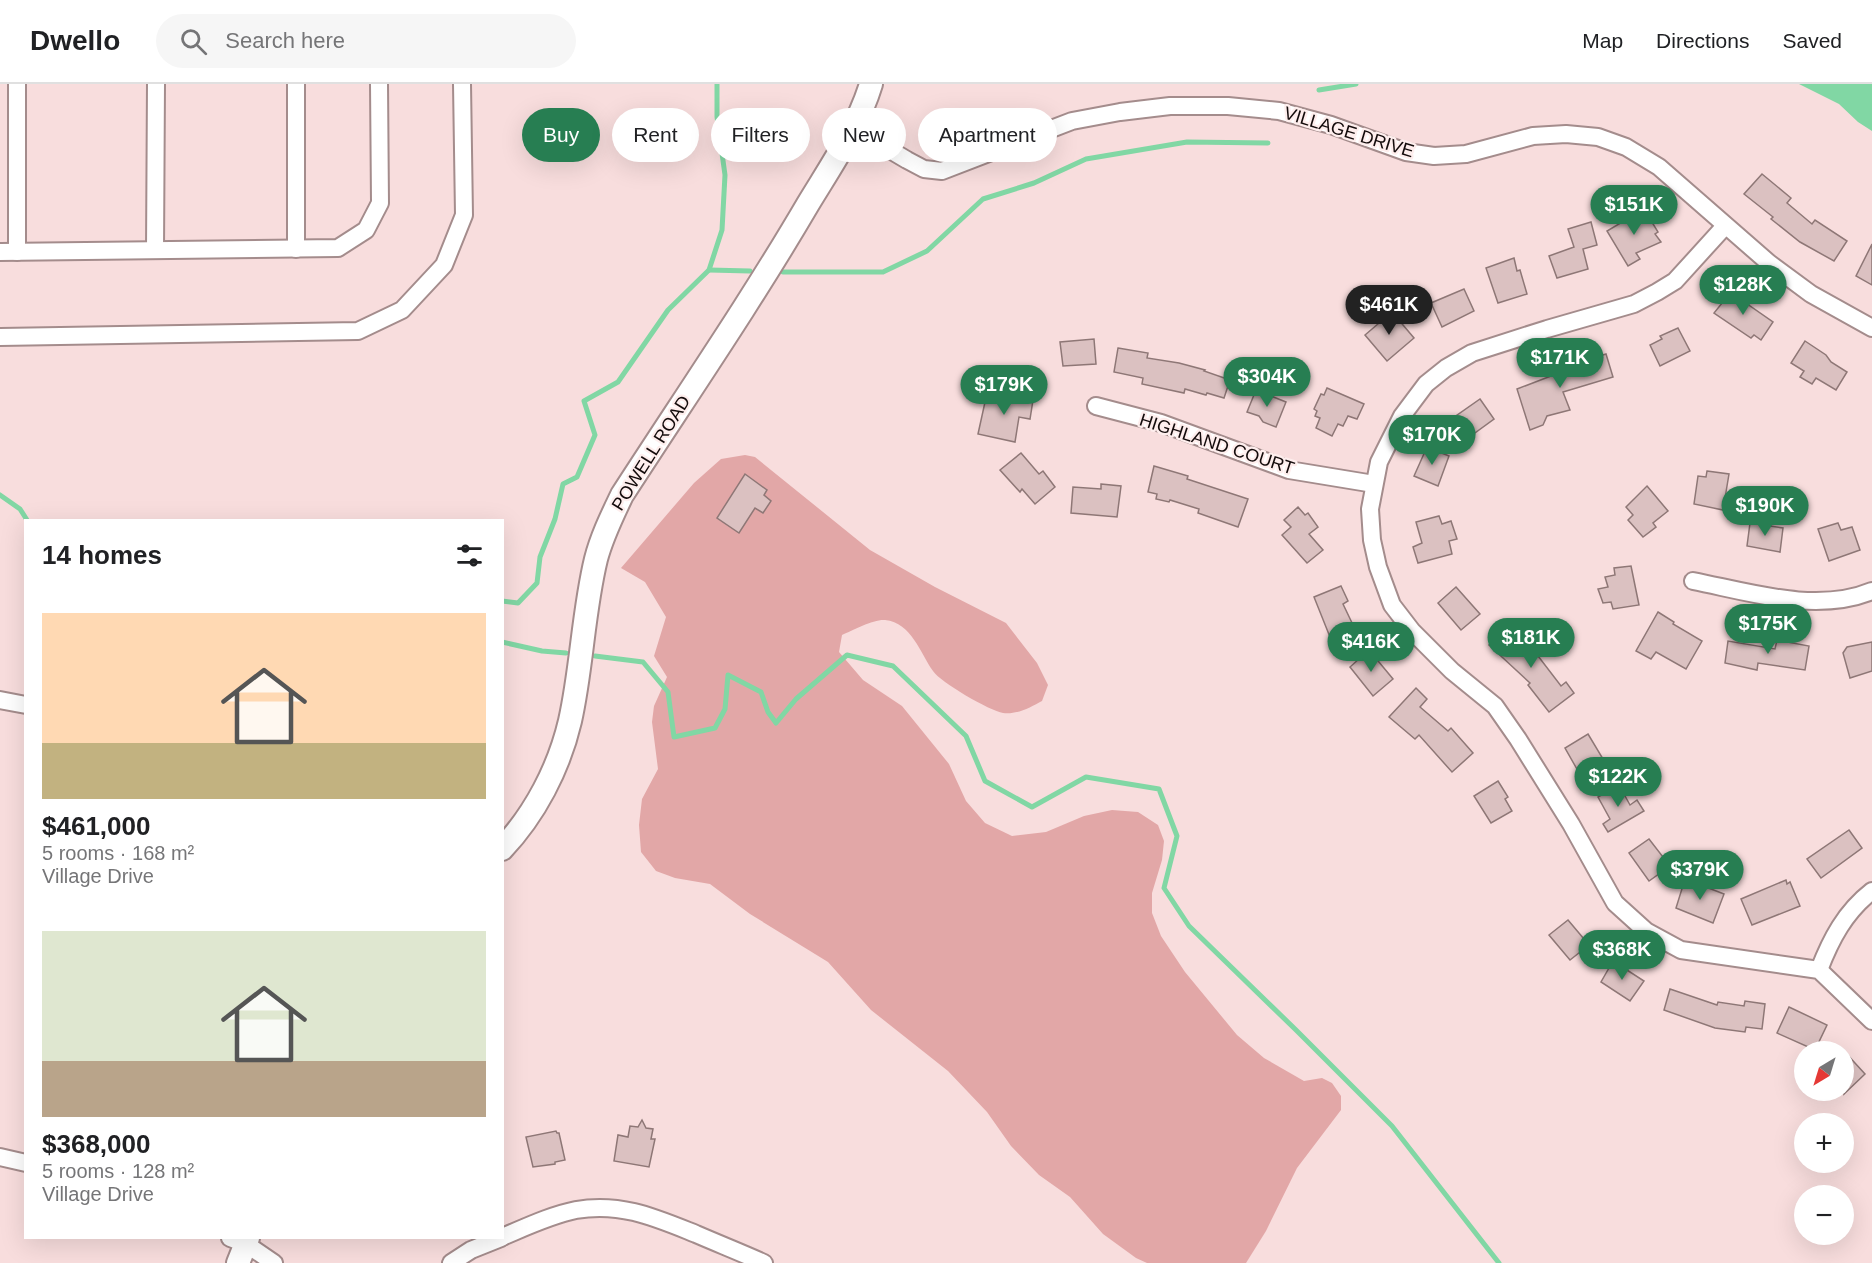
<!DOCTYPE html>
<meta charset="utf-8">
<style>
:root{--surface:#fff;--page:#f6f6f6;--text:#202124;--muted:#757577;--line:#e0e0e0;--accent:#277e52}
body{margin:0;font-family:Arial,sans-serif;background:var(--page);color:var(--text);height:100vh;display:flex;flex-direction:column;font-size:22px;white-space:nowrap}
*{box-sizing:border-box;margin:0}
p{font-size:20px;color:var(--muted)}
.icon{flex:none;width:33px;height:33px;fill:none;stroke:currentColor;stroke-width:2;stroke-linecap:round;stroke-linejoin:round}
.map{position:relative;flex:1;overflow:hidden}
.drawer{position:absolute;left:24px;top:435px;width:480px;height:720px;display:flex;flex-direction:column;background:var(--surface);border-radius:0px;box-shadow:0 6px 24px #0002}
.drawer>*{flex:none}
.hud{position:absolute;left:522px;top:24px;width:570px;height:54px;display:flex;gap:12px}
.needle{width:39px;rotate:218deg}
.controls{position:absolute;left:1794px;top:957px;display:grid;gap:12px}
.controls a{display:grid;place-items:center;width:60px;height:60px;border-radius:50%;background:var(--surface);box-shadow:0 6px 24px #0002;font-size:30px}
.price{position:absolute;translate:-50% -51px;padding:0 14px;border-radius:21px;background:var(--accent);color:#fff;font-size:20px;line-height:39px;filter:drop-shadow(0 2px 3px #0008)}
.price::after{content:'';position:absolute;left:50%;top:36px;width:18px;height:14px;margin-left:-9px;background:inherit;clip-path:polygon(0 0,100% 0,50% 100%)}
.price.current{background:#222;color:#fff}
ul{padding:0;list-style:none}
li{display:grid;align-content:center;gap:12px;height:318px;padding:0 18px}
li span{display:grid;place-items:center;height:186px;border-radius:0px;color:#555}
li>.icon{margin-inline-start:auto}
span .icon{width:108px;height:108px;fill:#fffc;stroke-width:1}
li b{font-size:26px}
h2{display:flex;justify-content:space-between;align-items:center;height:72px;padding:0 18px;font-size:26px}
.pill{padding:0 21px;border-radius:27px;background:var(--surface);box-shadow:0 6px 24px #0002;font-size:21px;line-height:54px}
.pill.current{background:var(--accent);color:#fff}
header{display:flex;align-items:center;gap:36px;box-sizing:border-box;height:84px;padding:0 30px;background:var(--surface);border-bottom:2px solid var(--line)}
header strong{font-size:28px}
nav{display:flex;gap:33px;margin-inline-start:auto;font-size:21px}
.search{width:420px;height:54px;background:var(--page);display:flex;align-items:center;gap:15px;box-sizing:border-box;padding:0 21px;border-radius:33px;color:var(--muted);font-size:22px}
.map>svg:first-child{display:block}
</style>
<header>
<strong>Dwello</strong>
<div class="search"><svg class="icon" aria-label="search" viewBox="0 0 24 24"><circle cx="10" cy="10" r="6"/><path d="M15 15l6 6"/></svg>Search here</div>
<nav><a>Map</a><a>Directions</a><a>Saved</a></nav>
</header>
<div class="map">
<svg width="1872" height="1179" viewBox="0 0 1872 1179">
<rect width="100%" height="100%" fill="#f8dddd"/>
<!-- green -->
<path fill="#e2a7a7" d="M745,371L755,373L870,466L935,503L1006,539L1037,579L1048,601L1042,617C1031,623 1017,631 1003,629C990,627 940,598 933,587C920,569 912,539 885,536C874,535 853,546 842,551L839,568L863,596L902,622L949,680L966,717L985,739L1012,752L1046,748L1084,732L1112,726L1138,728L1158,741L1164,757L1162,776L1152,809V829L1161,852L1185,888L1237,951L1264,974L1304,997L1322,994L1332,999L1341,1012V1026L1297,1084L1266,1147L1246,1179H1147L1136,1174L1103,1150L1070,1113L1039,1091L1011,1062L987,1028L948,987L871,926L828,878L750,830L710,800L675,794L656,787L641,768L639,741L642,715L658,685L652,638L654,622L667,593L654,572L666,533L645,498L621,484L694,399L721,375Z"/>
<!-- water -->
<path fill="#81d7a4" d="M1799,0H1872V47L1858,38L1839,20Z"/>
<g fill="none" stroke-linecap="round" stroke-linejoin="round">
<!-- stream -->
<g stroke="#81d7a4" stroke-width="5">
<path d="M1319,6L1356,0"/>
<path d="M709,186L750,187"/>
<path d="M783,188H883L927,167L983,115L1034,99L1086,75L1187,58L1268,59"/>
<path d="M0,411L20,425L27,436"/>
<path d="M502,517L518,519L537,499L540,473L555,435L563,400L577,393L595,351L584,317L618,298L668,226L709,186L722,146L725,91L717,33V0"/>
<path d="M502,558L542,567L566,569"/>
<path d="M595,572L643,578L668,608L674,653L715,644L725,625L728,591L761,608L768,628L776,639L796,615L847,571L893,582L966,652L985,697L1032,723L1086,693L1159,705L1177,752L1164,804L1189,842L1296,946L1392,1042L1499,1179"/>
</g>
</g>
<!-- building -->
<g fill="#dbc1c1" stroke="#8e7776" stroke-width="1.5">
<path d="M1762,90L1791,114L1787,119L1812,140L1815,136L1847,157L1834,177L1800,158L1771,135L1773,133L1744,110Z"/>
<path d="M1644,125L1658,148L1655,150L1661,158L1636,169L1640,175L1628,182L1607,147Z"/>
<path d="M1591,138L1597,161L1583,165L1588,185L1557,194L1549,172L1574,163L1568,145Z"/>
<path d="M1872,160V201L1856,192Z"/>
<path d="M1514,174L1517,187L1520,186L1527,210L1498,219L1486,184Z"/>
<path d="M1735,203L1746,211L1743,217L1773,238L1761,256L1754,251L1751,254L1714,229Z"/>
<path d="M1464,205L1474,227L1442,243L1431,219Z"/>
<path d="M1392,228L1414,254L1387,277L1365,251Z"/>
<path d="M1678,244L1690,267L1660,282L1650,261L1662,255L1660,252Z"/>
<path d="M1094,255L1096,280L1063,282L1060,258Z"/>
<path d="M1805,257L1826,271L1831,278L1847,288L1836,306L1816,294L1812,300L1800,293L1804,287L1791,279Z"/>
<path d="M1118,264L1148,269L1147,274L1179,279L1205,286L1204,287L1230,296L1224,314L1207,309L1206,311L1185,305L1184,309L1142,300L1143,294L1114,288Z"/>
<path d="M1606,270L1613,293L1563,308L1570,326L1547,332L1543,341L1530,346L1517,305L1551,292L1550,288Z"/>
<path d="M1327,304L1364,320L1357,335L1348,332L1343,342L1338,340L1332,352L1316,344L1320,334L1315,332L1317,327L1314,325L1321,310L1324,311Z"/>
<path d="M1256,306L1286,318L1276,343L1263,338L1259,332L1247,328Z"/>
<path d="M987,309L1008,315L1009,311L1033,316L1030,335L1019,333L1015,358L978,350Z"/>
<path d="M1480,315L1494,335L1468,354L1453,334Z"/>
<path d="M1427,363L1449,372L1438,402L1414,392Z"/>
<path d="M1021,369L1039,390L1043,387L1055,403L1035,420L1022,405L1020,408L1000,386Z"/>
<path d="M1154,382L1188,392L1187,395L1248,415L1238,443L1198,429L1199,425L1170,416L1169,418L1156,415L1157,410L1148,408Z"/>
<path d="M1707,387L1729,390L1723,426L1694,420L1698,392L1706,393Z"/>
<path d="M745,390L767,406L764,411L771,417L763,429L755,424L739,449L717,434Z"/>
<path d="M1101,400L1121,402L1117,433L1071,429L1073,403L1101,405Z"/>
<path d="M1647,402L1668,427L1653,439L1656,443L1643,453L1628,436L1633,431L1626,423Z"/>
<path d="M1298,423L1305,431L1308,429L1318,443L1309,450L1323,466L1307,479L1282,451L1291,443L1284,436Z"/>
<path d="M1439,432L1442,440L1451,437L1457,455L1449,457L1452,470L1418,479L1413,463L1422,459L1416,438Z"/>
<path d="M1750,439L1783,444L1780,468L1747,462Z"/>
<path d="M1838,439L1841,446L1852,443L1860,466L1829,477L1818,445Z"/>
<path d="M1631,482L1639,521L1613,525L1611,518L1603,519L1598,505L1608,503L1605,493L1615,491L1614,484Z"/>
<path d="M1341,502L1348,517L1343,520L1354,543L1330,553L1314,513Z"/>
<path d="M1456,503L1480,530L1461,546L1438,519Z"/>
<path d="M1658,528L1674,538L1673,540L1702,557L1686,585L1656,568L1651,575L1636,567Z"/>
<path d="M1509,542L1536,567L1535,568L1561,602L1566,598L1574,609L1549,628L1528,601L1530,599L1489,561Z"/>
<path d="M1777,556L1809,562L1805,586L1758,579L1757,586L1725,579L1728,557L1775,565Z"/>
<path d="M1872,558V587L1850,594L1843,569L1847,563Z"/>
<path d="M1369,566L1393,595L1373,612L1350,583Z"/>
<path d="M1416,604L1427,615L1420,623L1448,647L1451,644L1473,669L1452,688L1419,651L1415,655L1389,633Z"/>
<path d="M1588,650L1606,680L1582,694L1565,664Z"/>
<path d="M1498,697L1508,713L1505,715L1512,727L1491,739L1474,712Z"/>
<path d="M1619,701L1630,721L1637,716L1644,727L1608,748L1603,740L1610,735L1598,713Z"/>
<path d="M1849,746L1862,764L1821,794L1807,775Z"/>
<path d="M1649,755L1670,782L1649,797L1629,769Z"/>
<path d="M1685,795L1724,810L1713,839L1676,824Z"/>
<path d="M1786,796L1787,800L1790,798L1800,822L1752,841L1741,815Z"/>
<path d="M1568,836L1589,861L1570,876L1549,851Z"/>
<path d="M1613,877L1644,897L1630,917L1601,898Z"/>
<path d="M1670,905L1717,921L1718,918L1744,922L1745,917L1765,920L1762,945L1746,943L1745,948L1715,944L1664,926Z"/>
<path d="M1789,923L1827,941L1815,966L1777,949Z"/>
<path d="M1844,967L1865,990L1844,1010Z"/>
<path d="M642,1036L646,1044L653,1045L651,1055H655L649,1083L614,1077L618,1051L628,1053L630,1042L638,1043Z"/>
<path d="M556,1047L557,1049H559L565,1076L555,1078V1080L533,1083L526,1053Z"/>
</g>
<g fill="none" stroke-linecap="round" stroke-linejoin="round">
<defs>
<g id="street">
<path d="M853,44L907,76L924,85L942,87L1072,37L1120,28L1170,22H1228L1279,27L1331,41L1406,68L1434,72L1466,70L1533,52L1566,50L1598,53L1626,63L1659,83L1769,179L1811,210L1872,244"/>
<path d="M1725,142L1675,197L1657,208L1634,220L1547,245L1472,269L1446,284L1426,300L1402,332L1379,378L1370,425L1372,456L1378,483L1392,521L1412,547L1452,587L1495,622L1518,655L1571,740L1615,819L1646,847L1681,866L1819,886L1872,937"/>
<path d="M296,165V0"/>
<path d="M155,166L156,0"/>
<path d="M0,168L338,164L366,146L380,119L379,0"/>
<path d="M17,168V0"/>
<path d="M0,253L358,247L402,226L444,181L464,131L462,0"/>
<path d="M1096,322L1161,339L1289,386L1374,400"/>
<path d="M1693,497C1749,508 1817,530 1872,507"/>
<path d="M0,616L26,621"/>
<path d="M1819,886C1831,855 1845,828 1872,807"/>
<path d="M0,1073L26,1079"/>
<path d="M502,1153C526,1143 551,1131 576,1126C621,1118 656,1134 696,1150C719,1160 742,1169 764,1179"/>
<path d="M230,1154L246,1160L274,1179"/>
<path d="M451,1179L471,1166L501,1154"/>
</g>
<g id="secondary">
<path d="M502,765C535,730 559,684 570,637C582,584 583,528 596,475C602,452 612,432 622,411C684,315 750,219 808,120C831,82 858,43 871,0"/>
<path d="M238,1179L248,1154"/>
</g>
</defs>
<!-- street casing -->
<use href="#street" stroke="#a48c8c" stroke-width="20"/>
<!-- secondary casing -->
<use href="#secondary" stroke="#a48c8c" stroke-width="26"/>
<!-- street -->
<use href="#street" stroke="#fff" stroke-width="16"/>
<!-- secondary -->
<use href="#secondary" stroke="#fff" stroke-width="22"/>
</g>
<g text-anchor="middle" stroke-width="4.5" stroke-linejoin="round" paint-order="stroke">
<!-- street labels -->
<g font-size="18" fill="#130b0b" stroke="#feeeed">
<text transform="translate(1349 48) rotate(17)" y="6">VILLAGE DRIVE</text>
<text transform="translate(1217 360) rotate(18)" y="6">HIGHLAND COURT</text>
<text transform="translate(651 369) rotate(-58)" y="6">POWELL ROAD</text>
</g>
</g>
</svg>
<div class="controls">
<a><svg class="needle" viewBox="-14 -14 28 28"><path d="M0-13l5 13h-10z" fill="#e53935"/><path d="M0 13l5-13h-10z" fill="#757577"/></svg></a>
<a>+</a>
<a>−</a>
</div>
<b class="price" style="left:1634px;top:152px">$151K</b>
<b class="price" style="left:1743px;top:232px">$128K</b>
<b class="price current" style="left:1389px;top:252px">$461K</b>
<b class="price" style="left:1560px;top:305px">$171K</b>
<b class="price" style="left:1267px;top:324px">$304K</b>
<b class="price" style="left:1004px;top:332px">$179K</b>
<b class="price" style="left:1432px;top:382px">$170K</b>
<b class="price" style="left:1765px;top:453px">$190K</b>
<b class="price" style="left:1768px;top:571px">$175K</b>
<b class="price" style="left:1531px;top:585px">$181K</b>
<b class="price" style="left:1371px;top:589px">$416K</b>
<b class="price" style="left:1618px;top:724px">$122K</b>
<b class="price" style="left:1700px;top:817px">$379K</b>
<b class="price" style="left:1622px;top:897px">$368K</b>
<div class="hud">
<a class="pill current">Buy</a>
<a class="pill">Rent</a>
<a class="pill">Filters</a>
<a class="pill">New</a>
<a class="pill">Apartment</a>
</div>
<section class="drawer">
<h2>14 homes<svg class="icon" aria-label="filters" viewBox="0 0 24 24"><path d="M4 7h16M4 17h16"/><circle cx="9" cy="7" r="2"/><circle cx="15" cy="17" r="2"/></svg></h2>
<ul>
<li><span style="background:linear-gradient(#ffd9b3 70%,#c2b280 0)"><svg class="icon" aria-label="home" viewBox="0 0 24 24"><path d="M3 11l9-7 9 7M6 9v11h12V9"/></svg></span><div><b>$461,000</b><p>5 rooms · 168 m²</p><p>Village Drive</p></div></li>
<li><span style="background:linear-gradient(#dfe7d0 70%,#b9a48a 0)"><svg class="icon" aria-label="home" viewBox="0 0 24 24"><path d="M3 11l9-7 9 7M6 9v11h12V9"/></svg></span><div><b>$368,000</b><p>5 rooms · 128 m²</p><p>Village Drive</p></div></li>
</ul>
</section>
</div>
